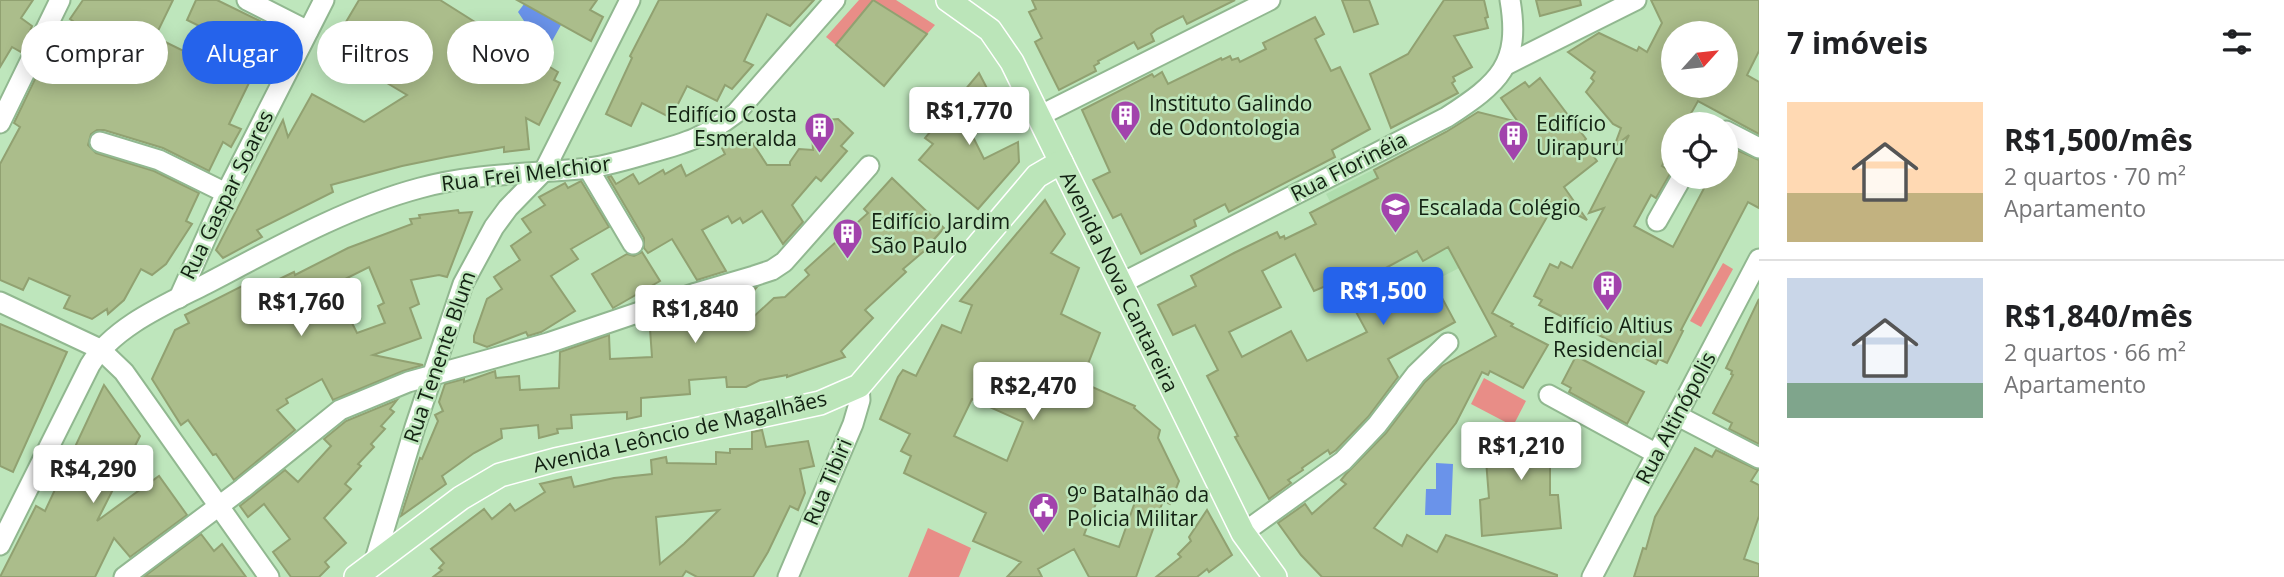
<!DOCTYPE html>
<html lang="pt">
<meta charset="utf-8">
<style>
:root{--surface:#fff;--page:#f6f6f6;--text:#202124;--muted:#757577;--line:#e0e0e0;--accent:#2563eb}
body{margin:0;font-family:"Open Sans",sans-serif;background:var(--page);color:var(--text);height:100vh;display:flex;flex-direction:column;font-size:26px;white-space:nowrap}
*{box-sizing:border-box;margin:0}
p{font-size:23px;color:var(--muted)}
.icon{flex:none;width:38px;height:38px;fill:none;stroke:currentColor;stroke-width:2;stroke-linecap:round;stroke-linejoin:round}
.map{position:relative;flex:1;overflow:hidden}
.details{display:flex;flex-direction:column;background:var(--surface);width:525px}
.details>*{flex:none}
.hud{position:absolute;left:21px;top:21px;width:665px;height:63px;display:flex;gap:14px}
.needle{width:46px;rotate:63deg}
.tools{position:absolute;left:1661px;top:21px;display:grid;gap:14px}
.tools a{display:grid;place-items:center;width:77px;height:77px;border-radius:50%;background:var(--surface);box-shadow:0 4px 18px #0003;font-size:35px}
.price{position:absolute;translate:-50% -60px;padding:0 16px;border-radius:7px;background:#fff;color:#222;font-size:23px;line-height:46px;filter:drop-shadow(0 2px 4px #0008)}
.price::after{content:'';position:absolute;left:50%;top:42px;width:21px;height:16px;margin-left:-10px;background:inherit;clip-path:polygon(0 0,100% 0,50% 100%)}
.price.active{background:var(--accent);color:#fff}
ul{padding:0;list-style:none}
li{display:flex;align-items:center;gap:21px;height:175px;padding:0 28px}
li+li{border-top:2px solid var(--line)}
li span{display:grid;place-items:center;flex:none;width:196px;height:140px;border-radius:0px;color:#555}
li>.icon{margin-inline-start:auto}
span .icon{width:84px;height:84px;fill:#fffc;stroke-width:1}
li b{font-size:30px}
h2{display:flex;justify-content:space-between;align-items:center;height:84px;padding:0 28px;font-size:30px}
.pill{padding:0 24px;border-radius:32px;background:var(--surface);box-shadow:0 4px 18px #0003;font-size:24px;line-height:63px}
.pill.active{background:var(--accent);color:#fff}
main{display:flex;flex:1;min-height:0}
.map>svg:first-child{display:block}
</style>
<main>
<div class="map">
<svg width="1759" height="577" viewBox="0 0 1759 577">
<rect width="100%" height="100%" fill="#bee6bc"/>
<!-- built -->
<path fill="#afddad" d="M1400,156L1459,268L1386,306L1326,194Z"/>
<!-- green -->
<g fill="#e88d87">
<path d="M859,0H896L935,25L927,34L873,1L836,45L826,37Z"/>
<path d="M1723,263L1733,269L1701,327L1690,321Z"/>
<path d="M1484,378L1526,401L1513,426L1471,404Z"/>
<path d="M928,528L971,548L959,577H908Z"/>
</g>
<!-- water -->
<g fill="#6a93ea">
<path d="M524,4L561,25L551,43L520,26L524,21L518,12Z"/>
<path d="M1436,463L1453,464L1451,515H1425L1426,489H1436Z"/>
</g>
<!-- building -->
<g fill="#abbd8b" stroke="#91a171" stroke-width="2" fill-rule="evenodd">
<path d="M0,0H33L21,18L32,26L21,52L12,47L0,67Z"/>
<path d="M83,0H173L155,37L249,83L229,124L241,129L231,147L223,142L209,171L163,148L104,130H97L91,134L88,145L96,153L154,171L199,193L186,221L192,224L166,264L152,275L141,269L124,300L108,314L107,309L92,319L64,308L70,296L29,278L23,290L0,280V164L20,127L14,123L48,52L55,57L77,24L70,19Z"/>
<path d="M196,0H217L260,21L246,49L187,20Z"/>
<path d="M359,0H440L494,34L495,31L507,38L509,33L525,42L523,46L534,53L532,56L558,72L554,80L560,83L539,125L526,118L529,149L504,152V147L446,157L402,166L331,185L333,192L257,230L262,237L223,258L216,250L283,120L288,137L312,94L364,122L407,95L330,49Z"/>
<path d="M517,0H597L590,10L603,17L591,41Z"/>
<path d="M659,0H814L790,26L767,14L744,61L753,65L732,89L725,85L717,101L687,86L671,118L642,103L631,126L606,114L632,58L630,56Z"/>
<path d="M873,0L927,34L884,86L836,45Z"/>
<path d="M1032,0H1235L1187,24L1183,16L1157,29L1151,34L1154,41L1138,49L1134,42L1098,61L1099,63L1094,66L1096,71L1059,90L1035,42L1042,38L1029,12L1036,9Z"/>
<path d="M1342,0H1369L1378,24L1354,32Z"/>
<path d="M1444,0H1484L1488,17L1485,18L1488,28L1454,36L1472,67L1453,77L1455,81L1452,83L1458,93L1391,128L1370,74L1408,54Z"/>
<path d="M1536,0H1580L1581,5L1540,16Z"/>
<path d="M1651,0H1759V51L1747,75L1759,82V134L1698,101L1685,124H1673V146L1662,166L1671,172L1656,198L1651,195L1634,226L1673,247L1710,177H1726V145L1759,160V208L1748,202L1681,330L1683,331L1667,363L1659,359L1656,364L1539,305L1542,300L1534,296L1550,264L1558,268L1561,262L1572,268L1604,208L1589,213L1629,135L1614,147L1621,128L1613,124L1586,92L1594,81L1591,78L1595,72L1568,52L1599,33L1637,51L1639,47L1647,52L1662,23ZM1673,33H1726V86H1673Z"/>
<path d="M1315,17L1324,34L1315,39L1331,71L1340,67L1370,129L1332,150L1335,157L1229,212L1225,204L1194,220L1196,226L1141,254L1121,214L1113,218L1093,180L1110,172L1082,110L1152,74L1154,77L1162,72L1168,84L1221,58L1222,60L1230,56L1232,60L1238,58L1240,62L1266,49L1263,43Z"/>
<path d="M979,73L1003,119L972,135L984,159L1018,142L1019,162L978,209L919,160L933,144L925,138Z"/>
<path d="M1540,78L1586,139L1583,142L1597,161L1564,187L1587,220L1555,203L1492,313L1513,324L1511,326L1548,345L1523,388L1490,371L1488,375L1482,372L1456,423L1374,528L1402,546L1407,535L1437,552L1446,535L1557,575V577H1322L1301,555L1278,523L1305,504L1312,514L1346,484L1341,480L1346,474L1386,433L1425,382L1442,366L1496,336L1448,247L1423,261L1417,251L1382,270L1398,300L1433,281L1455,322L1388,359L1398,377L1368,417L1336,450L1330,454L1328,450L1302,468L1303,470L1288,480L1291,483L1269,499L1235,437L1238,436L1207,376L1218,370L1195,325L1173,335L1158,305L1196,286L1191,276L1234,253L1277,232L1280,238L1284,236L1285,239L1316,224L1310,213L1378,178L1374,170L1446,132L1478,112L1518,122L1501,98L1525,82L1529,87ZM1295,254L1314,291L1335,282L1343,299L1348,297L1367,332L1307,361L1291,331L1242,357L1229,332L1281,307L1262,271Z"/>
<path d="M838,119L853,133L841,146L847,151L821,181L816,177L792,205L803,222L783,244L762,211L743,223L740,218L732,223L728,216L702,230L726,271L697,280L672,239L648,253L644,248V238L608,177L611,176L616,184L633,174L639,184L663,170L665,174L681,165L686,176L725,154L722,148L746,133L767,165H790V162L799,149L813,150L812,135L821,123L826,122V120Z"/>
<path d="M892,178L944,228L923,252L903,269L906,272L865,310L873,318L841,351L845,357L787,377V375L760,380L746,387H727L726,377L689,380L690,394L641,398V416L627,419V412L571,415L572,428L557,429L558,433L539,438L538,425L501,429L502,438L474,453L442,476L446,484L401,516L420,458L422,459L438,421L435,415L443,411L439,402L445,384L464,379V382L495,371L496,378L519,376L520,390L559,388L560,352L609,335L610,359L652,357L650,329L673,328L666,316L756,288L738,309L750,320L774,298L785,297L809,275L805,270L868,213L864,209Z"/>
<path d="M581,181L609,227L571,249L578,259L551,276L575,311L541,332L528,336L526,332L487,347L474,342V336L487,299L502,289L494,277L520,260L511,246L531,232L522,219L545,205L539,197L565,183L568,188Z"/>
<path d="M1045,200L1065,234L1051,253L1079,268L1061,314L1100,333L1081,382L1135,406L1134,408L1160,430L1158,438L1179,481L1170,504L1163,501L1136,577H1089L1074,549L1038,569L1042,577H1007L1021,562L973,541L986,513L904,473L911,456L901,451L910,434L880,419L898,377L903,370L916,376L942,325L961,333L972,305L960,301ZM972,399L1023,422L1007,461L954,436ZM1101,490L1135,502L1119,547L1084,535Z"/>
<path d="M458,210L459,213L472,212L447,277L439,275L411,280L419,304L410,308L421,338L373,355L423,365L403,371L333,400L322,379L286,399L288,403L277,410L295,430L234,480L216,454L213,455L188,420L181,425L152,379L175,330L189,323L185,315L244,285L248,294L294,272L295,275L348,248L412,224L410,219L420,218L419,215ZM369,267L384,303L378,306L385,323L357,333L333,285Z"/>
<path d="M642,252L660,281L613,308L592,274L627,254L634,256Z"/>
<path d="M1759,299V444L1729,429L1732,423L1713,413L1733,375L1731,374L1732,371L1726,368Z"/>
<path d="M0,324L67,352L13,472L0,466Z"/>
<path d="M1576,356L1644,392L1627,424L1569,392L1571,388L1562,383Z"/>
<path d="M104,385L140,436L97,521L159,476L187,515L130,557L114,538L95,577H0L36,506L45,511Z"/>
<path d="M397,400L390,409L394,412L381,426L385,429L371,444L374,447L358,464L361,466L345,484L351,489L324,518L346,543L325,562L329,567L319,577H291L273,552L290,539L264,504L248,517L240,506L285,470L298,482L331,446L324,439L346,421Z"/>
<path d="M1562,428L1565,463L1550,465V495H1558L1561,528L1482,536L1480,500L1489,498L1484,435Z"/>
<path d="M762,430L766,447L808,441L814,466L800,469L805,493L798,510L790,506L768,552L753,577H697L686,571L682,577H433L442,570L439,568L444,563L431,549L484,509L492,519L510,504L515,511L545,492L540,484L571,477L574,487L614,478L652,474L651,460L666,457L667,463L716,464V452L730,453V449H752V432ZM719,510L684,544L660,564L656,517Z"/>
<path d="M1695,448L1712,457L1716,450L1758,470L1751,481L1759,485V516L1744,559L1759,564V577H1634L1643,548L1646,549L1655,517Z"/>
<path d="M1207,510L1232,555L1209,572L1207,569L1197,577H1156L1181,557L1178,554L1191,541L1189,537Z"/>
<path d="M201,534L214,551L222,544L246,577L145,576Z"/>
</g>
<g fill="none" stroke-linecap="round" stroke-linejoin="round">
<defs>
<g id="minor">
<path d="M247,0L308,31"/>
<path d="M1508,64L1636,0"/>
<path d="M1039,116L1270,0"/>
<path d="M0,123L60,0"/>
<path d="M1726,131L1759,148"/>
<path d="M100,142L159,160L226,193"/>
<path d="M588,168L633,244"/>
<path d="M1657,221L1682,177"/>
<path d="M1120,284L1447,117C1499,83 1521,65 1510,0"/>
<path d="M179,298L226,193L324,0"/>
<path d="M0,302L100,349L124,372L269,577"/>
<path d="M1549,395L1657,454"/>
<path d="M1678,416L1759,458"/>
<path d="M1243,533L1343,461L1377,425L1416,374L1448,343"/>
<path d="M0,545L90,365C114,326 167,304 206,284C275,248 345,208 420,188C475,173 532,174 589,168C610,165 630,159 650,153C689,142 703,138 736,113L835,0"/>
<path d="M374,563L415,427L463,284L494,227L508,208L544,171L630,0"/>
<path d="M124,577L243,488L340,410L408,382L548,343L696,293L754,276L772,270L784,262L869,166"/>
<path d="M788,577L853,424L860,400L859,386"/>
<path d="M1592,577L1759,259"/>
</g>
<g id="major">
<path d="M948,0L990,30L1012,62L1243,533L1275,577"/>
<path d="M356,577L461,498L500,475L555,460L820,403L859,386L1037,176L1061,162"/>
</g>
</defs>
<!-- minor casing -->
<use href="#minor" stroke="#91b890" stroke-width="23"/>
<!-- major casing -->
<use href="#major" stroke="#fff" stroke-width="26"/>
<!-- minor -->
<use href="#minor" stroke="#fff" stroke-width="19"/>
<!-- major -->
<use href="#major" stroke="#bbe5b9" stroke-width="23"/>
</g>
<!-- icons -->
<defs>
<symbol id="building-pin" viewBox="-11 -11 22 30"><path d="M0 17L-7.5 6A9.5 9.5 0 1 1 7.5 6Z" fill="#a243ac" stroke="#bee6bc"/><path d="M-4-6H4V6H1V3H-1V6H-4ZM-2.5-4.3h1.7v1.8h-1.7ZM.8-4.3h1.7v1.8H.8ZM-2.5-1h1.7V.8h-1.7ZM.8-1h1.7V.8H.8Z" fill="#fff"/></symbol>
<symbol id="school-pin" viewBox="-11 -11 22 30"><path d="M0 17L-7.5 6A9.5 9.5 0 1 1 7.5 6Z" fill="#a243ac" stroke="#bee6bc"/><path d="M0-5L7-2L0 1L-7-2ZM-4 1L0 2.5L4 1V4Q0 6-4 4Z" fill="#fff"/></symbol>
<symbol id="civic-pin" viewBox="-11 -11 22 30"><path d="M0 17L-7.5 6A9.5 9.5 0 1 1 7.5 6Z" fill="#a243ac" stroke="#bee6bc"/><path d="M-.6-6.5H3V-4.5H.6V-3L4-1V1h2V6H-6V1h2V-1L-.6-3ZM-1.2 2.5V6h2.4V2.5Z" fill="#fff"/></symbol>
</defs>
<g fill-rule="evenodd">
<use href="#building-pin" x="1108" y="98" width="35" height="47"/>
<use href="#building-pin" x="802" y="110" width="35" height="47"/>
<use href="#building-pin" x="1496" y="118" width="35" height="47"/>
<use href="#school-pin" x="1378" y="190" width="35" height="47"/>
<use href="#building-pin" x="830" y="216" width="35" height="47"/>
<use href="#building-pin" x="1590" y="268" width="35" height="47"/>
<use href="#civic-pin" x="1026" y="490" width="35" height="47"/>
</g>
<g text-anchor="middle" stroke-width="5" stroke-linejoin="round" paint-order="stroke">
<!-- poi labels -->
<g font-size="21" fill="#122112" stroke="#bee6bc" text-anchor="start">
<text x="1149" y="111">Instituto Galindo<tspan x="1149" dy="24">de Odontologia</tspan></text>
<text x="797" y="122" text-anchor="end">Edifício Costa<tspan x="797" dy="24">Esmeralda</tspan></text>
<text x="1536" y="131">Edifício<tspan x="1536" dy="24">Uirapuru</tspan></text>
<text x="1418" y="215">Escalada Colégio</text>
<text x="871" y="229">Edifício Jardim<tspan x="871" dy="24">São Paulo</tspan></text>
<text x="1608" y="333" text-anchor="middle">Edifício Altius<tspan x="1608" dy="24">Residencial</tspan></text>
<text x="1067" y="502">9º Batalhão da<tspan x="1067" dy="24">Policia Militar</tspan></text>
</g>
<!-- street labels -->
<g font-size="21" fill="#122112" stroke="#bee6bc">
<text transform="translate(1349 167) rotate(-27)" y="7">Rua Florinéia</text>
<text transform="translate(526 174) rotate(-7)" y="7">Rua Frei Melchior</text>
<text transform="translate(227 195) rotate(-64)" y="7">Rua Gaspar Soares</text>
<text transform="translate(1119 282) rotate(64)" y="7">Avenida Nova Cantareira</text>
<text transform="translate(440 357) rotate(-71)" y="7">Rua Tenente Blum</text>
<text transform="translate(1676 418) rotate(-62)" y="7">Rua Altinópolis</text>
<text transform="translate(680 432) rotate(-13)" y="7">Avenida Leôncio de Magalhães</text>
<text transform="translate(828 482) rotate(-67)" y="7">Rua Tibiri</text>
</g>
</g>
</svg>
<div class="tools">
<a><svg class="needle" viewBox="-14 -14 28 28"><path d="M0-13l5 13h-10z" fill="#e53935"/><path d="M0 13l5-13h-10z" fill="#757577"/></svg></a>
<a><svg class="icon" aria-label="locate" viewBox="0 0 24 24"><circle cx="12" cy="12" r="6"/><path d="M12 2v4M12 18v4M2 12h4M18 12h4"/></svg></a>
</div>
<b class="price" style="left:969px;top:147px">R$1,770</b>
<b class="price active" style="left:1383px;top:327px">R$1,500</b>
<b class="price" style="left:301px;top:338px">R$1,760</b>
<b class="price" style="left:695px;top:345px">R$1,840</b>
<b class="price" style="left:1033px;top:422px">R$2,470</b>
<b class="price" style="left:1521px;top:482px">R$1,210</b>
<b class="price" style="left:93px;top:505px">R$4,290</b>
<div class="hud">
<a class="pill">Comprar</a>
<a class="pill active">Alugar</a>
<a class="pill">Filtros</a>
<a class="pill">Novo</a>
</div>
</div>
<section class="details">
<h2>7 imóveis<svg class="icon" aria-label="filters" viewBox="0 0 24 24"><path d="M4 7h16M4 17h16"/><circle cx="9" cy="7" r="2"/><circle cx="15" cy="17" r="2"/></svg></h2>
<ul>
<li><span style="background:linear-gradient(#ffd9b3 65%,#c2b280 0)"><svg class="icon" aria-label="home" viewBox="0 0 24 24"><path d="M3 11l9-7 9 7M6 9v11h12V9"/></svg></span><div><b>R$1,500/mês</b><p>2 quartos · 70 m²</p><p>Apartamento</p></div></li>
<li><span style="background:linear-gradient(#c9d6e8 75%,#7fa58c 0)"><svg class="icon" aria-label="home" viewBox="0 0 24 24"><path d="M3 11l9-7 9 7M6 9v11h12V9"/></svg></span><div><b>R$1,840/mês</b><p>2 quartos · 66 m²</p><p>Apartamento</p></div></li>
</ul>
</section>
</main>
